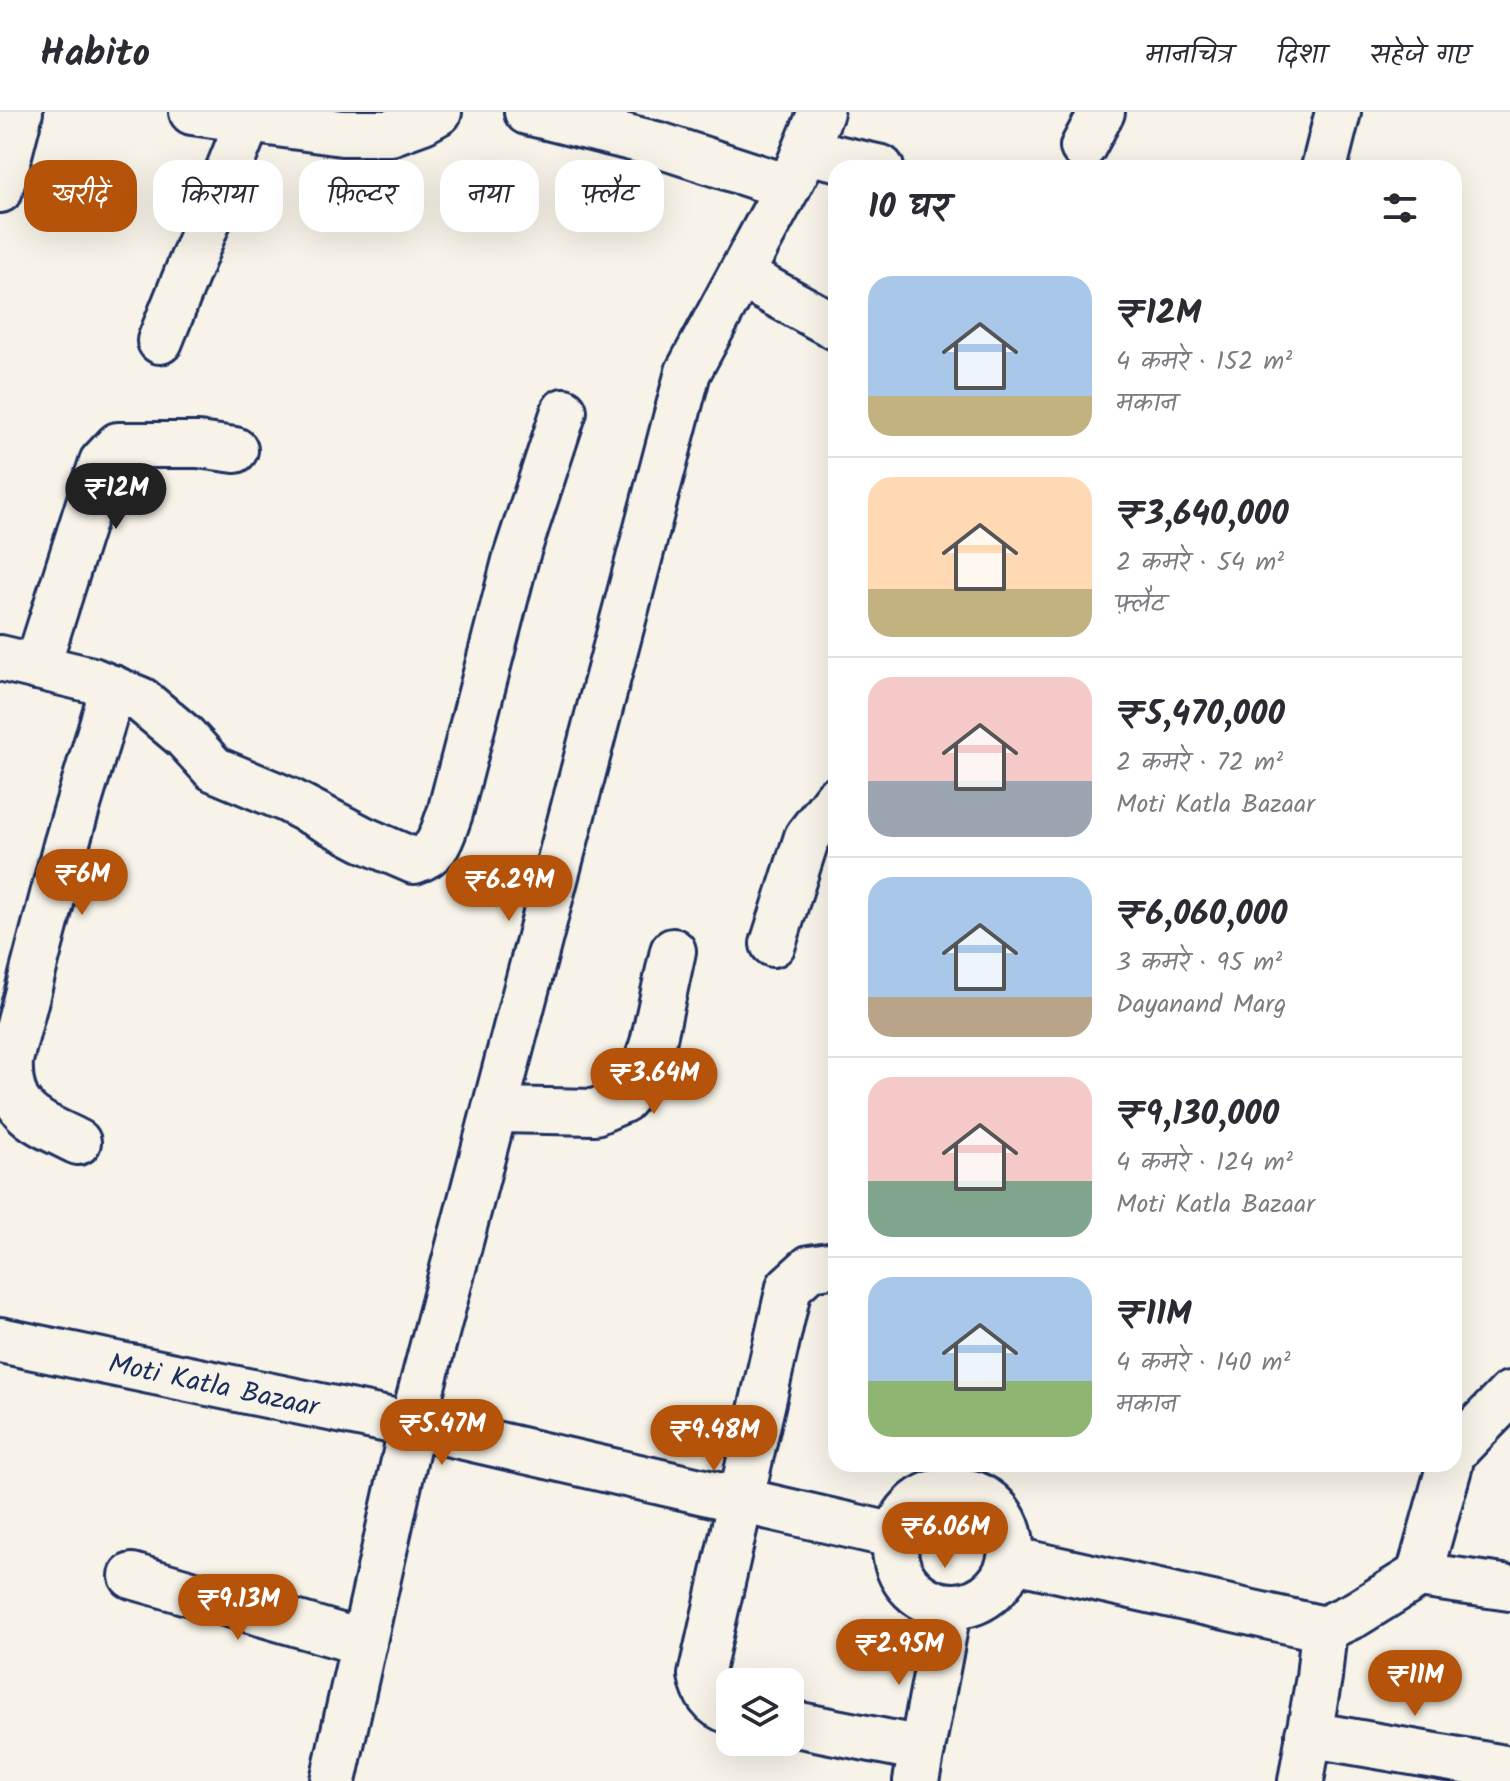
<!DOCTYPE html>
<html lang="hi">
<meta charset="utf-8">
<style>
:root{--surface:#fff;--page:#f7f7f7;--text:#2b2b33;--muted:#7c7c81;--line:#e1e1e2;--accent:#b45309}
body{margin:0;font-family:Kalam,"Playpen Sans Deva",sans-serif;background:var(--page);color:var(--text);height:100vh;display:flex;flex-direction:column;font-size:30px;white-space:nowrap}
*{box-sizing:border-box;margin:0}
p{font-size:26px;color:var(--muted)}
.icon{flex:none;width:44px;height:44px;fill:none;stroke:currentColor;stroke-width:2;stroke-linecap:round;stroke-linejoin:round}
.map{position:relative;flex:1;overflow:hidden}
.side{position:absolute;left:828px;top:48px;width:634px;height:1312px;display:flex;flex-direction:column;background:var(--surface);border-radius:24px;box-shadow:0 8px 32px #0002}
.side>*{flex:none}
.banner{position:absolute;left:24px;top:48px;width:684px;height:72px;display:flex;gap:16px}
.controls{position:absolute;left:716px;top:1556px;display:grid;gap:16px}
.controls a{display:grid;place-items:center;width:88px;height:88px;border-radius:16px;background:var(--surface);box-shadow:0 8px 32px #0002;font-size:40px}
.price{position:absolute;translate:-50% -68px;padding:0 18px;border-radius:28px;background:var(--accent);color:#fff;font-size:26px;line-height:52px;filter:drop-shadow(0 2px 4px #0008)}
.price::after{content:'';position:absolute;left:50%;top:48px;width:24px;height:18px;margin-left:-12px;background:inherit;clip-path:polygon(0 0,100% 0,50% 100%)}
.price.active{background:#222;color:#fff}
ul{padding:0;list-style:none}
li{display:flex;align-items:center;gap:24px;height:200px;padding:0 40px}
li+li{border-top:2px solid var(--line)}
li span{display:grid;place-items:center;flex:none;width:224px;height:160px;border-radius:24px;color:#555}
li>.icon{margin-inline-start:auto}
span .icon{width:96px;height:96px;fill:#fffc;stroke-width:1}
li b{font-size:34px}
h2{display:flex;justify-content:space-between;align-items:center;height:96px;padding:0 40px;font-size:34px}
.chip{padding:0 28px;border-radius:24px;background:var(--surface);box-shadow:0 8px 32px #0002;font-size:28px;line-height:72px}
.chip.active{background:var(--accent);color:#fff}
header{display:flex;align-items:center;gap:48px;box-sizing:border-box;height:112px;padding:0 40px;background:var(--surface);border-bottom:2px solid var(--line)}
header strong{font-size:38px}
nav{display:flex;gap:44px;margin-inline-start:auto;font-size:28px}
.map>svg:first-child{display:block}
</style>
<header>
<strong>Habito</strong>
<nav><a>मानचित्र</a><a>दिशा</a><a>सहेजे गए</a></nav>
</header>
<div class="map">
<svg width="1510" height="1669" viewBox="0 0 1510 1669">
<rect width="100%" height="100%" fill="#f7f3e8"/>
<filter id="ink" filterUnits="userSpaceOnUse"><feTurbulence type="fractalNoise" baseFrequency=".0125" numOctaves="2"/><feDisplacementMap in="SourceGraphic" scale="16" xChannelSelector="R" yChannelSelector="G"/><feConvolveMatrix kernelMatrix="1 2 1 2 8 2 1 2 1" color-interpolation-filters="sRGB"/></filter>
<g filter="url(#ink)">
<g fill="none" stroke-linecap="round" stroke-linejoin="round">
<defs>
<g id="minor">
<path d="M192,0L342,21H390L423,9L439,0"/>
<path d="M527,0L659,33L788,75"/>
<path d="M1083,35L1102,0"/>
<path d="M805,39L881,56"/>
<path d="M1324,56L1338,0"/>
<path d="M0,78L20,0"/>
<path d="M741,163L836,215"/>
<path d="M160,229L248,9"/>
<path d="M0,546L92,568L141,588L185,625L214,657L288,688L363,727L414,749C440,741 441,725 450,701L516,445L564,299"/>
<path d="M37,555L102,350L118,333H198L235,338"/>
<path d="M773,832L807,725L836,687"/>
<path d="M495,998L595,1000L623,988L642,965L653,931L673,839"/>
<path d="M78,1030C36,1009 7,1002 10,948L66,733L113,576"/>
<path d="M0,1228L412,1313L896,1424"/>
<path d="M1454,1340L1510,1282"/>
<circle cx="953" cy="1436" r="58"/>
<path d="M1010,1447L1324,1517L1356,1502L1419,1463L1510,1476"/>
<path d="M1419,1463L1450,1352"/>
<path d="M132,1464L364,1531"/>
<path d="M730,1599C712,1594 704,1580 701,1563L789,1175L810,1156L836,1152"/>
<path d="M790,1611L922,1637"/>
<path d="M1308,1622L1510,1657"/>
<path d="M333,1669L412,1313L688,260L797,58L821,0"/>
<path d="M916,1669L949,1494"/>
<path d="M1301,1669L1319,1565L1324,1517"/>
</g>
</defs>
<!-- minor casing -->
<use href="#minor" stroke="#1b2f5e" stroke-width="50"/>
<!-- minor -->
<use href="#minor" stroke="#f7f3e8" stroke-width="44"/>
</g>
</g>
<g text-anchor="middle" stroke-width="8" stroke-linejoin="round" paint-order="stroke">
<!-- street labels -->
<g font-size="28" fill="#1b2f5e" stroke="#f7f3e8">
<text transform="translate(214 1272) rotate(12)" y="10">Moti Katla Bazaar</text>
</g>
</g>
</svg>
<div class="controls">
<a><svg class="icon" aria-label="layers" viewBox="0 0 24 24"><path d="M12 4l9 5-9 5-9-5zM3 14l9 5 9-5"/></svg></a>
</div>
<b class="price active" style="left:116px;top:419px">₹12M</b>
<b class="price" style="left:82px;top:805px">₹6M</b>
<b class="price" style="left:509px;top:811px">₹6.29M</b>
<b class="price" style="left:654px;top:1004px">₹3.64M</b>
<b class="price" style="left:442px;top:1355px">₹5.47M</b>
<b class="price" style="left:714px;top:1361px">₹9.48M</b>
<b class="price" style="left:945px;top:1458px">₹6.06M</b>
<b class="price" style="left:238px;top:1530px">₹9.13M</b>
<b class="price" style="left:899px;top:1575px">₹2.95M</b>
<b class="price" style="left:1415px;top:1606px">₹11M</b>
<div class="banner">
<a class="chip active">खरीदें</a>
<a class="chip">किराया</a>
<a class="chip">फ़िल्टर</a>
<a class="chip">नया</a>
<a class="chip">फ़्लैट</a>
</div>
<section class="side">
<h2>10 घर<svg class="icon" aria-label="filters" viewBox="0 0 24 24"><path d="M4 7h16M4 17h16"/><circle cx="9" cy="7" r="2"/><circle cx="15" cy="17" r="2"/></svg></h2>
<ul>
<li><span style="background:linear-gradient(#a9c7e8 75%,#c2b280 0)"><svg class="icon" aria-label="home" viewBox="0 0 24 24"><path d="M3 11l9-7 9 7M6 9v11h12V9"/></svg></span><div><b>₹12M</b><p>4 कमरे · 152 m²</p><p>मकान</p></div></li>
<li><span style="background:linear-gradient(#ffd9b3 70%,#c2b280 0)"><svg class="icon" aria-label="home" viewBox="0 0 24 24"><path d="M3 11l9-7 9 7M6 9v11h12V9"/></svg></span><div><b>₹3,640,000</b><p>2 कमरे · 54 m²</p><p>फ़्लैट</p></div></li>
<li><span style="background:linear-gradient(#f6c9c9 65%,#9aa5b1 0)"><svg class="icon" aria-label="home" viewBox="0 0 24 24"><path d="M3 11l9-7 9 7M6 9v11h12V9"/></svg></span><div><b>₹5,470,000</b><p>2 कमरे · 72 m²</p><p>Moti Katla Bazaar</p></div></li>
<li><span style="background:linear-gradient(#a9c7e8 75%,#b9a48a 0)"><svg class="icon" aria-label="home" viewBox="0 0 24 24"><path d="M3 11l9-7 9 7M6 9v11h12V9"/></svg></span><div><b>₹6,060,000</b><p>3 कमरे · 95 m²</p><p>Dayanand Marg</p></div></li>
<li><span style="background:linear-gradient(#f6c9c9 65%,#7fa58c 0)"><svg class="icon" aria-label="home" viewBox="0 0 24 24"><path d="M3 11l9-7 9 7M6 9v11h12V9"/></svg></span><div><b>₹9,130,000</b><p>4 कमरे · 124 m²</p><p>Moti Katla Bazaar</p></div></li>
<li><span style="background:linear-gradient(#a9c7e8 65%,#8fb573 0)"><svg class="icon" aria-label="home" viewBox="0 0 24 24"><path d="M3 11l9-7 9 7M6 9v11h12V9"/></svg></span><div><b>₹11M</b><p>4 कमरे · 140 m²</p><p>मकान</p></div></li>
</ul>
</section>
</div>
